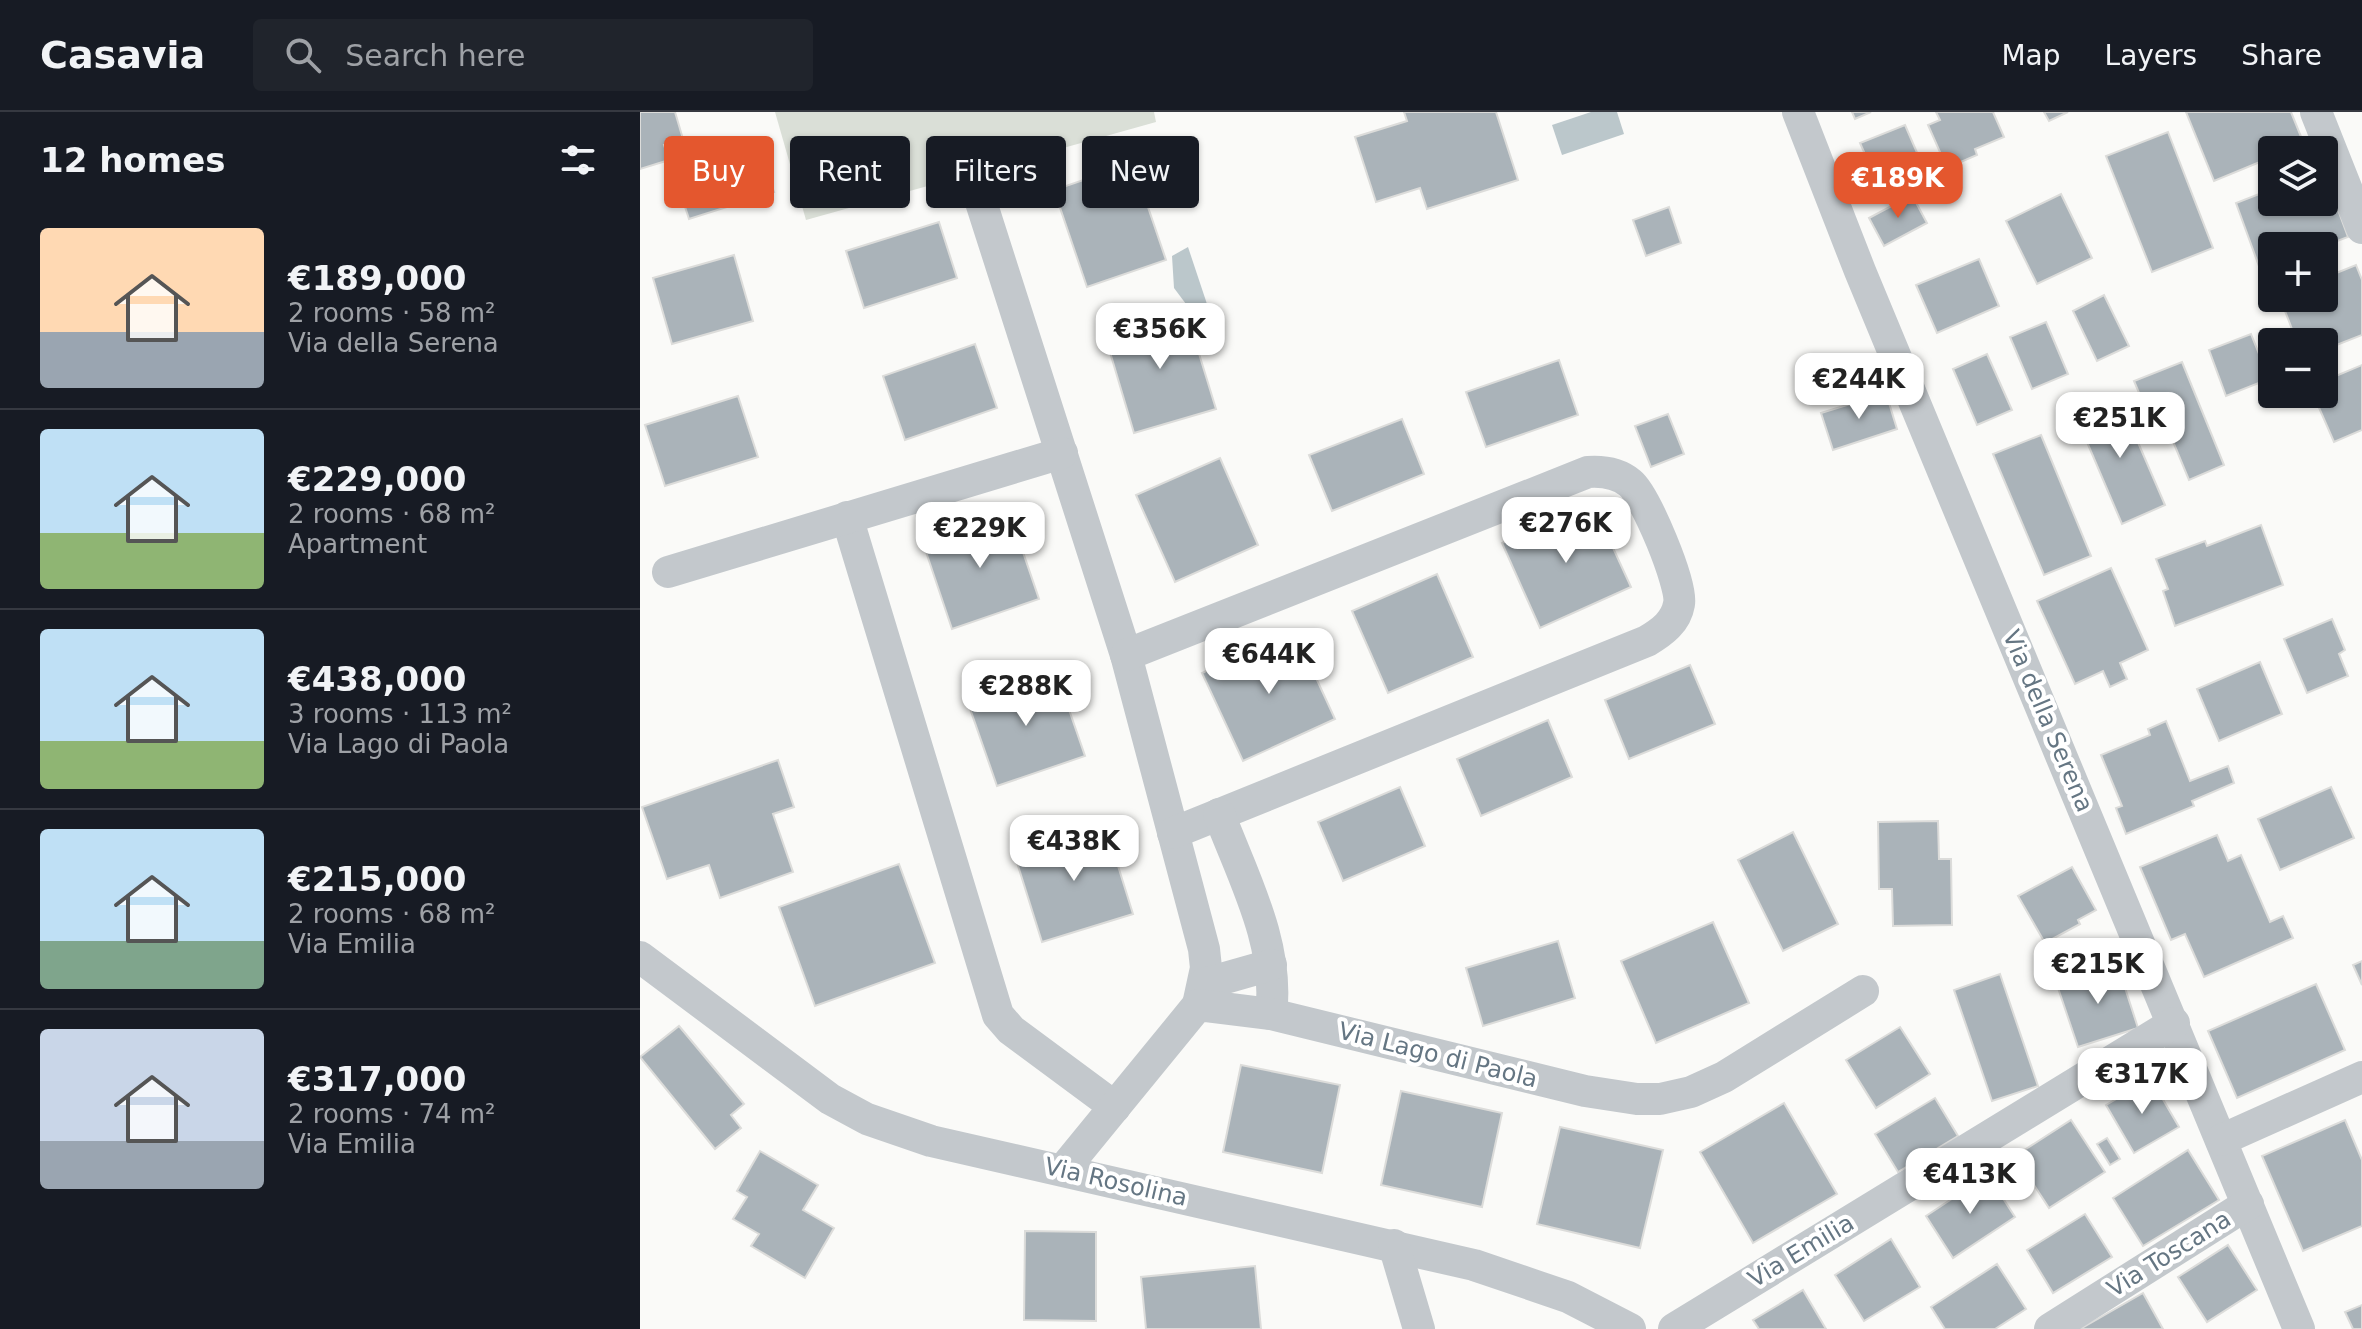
<!DOCTYPE html>
<meta charset="utf-8">
<style>
:root{--surface:#171b24;--page:#20242c;--text:#f1f3f6;--muted:#9ea1a6;--line:#363941;--accent:#e4572e}
body{margin:0;font-family:"DejaVu Sans",sans-serif;background:var(--page);color:var(--text);height:100vh;display:flex;flex-direction:column;font-size:30px;white-space:nowrap}
*{box-sizing:border-box;margin:0}
p{font-size:26px;color:var(--muted)}
.icon{flex:none;width:44px;height:44px;fill:none;stroke:currentColor;stroke-width:2;stroke-linecap:round;stroke-linejoin:round}
.map{position:relative;flex:1;overflow:hidden}
.drawer{display:flex;flex-direction:column;background:var(--surface);width:640px}
.drawer>*{flex:none}
.hud{position:absolute;left:24px;top:24px;width:760px;height:72px;display:flex;gap:16px}
.controls{position:absolute;left:1618px;top:24px;display:grid;gap:16px}
.controls a{display:grid;place-items:center;width:80px;height:80px;border-radius:8px;background:var(--surface);box-shadow:0 2px 6px #0004;font-size:40px}
.price{position:absolute;translate:-50% -68px;padding:0 18px;border-radius:16px;background:#fff;color:#222;font-size:26px;line-height:52px;filter:drop-shadow(0 2px 4px #0008)}
.price::after{content:'';position:absolute;left:50%;top:48px;width:24px;height:18px;margin-left:-12px;background:inherit;clip-path:polygon(0 0,100% 0,50% 100%)}
.price.current{background:var(--accent);color:#fff}
ul{padding:0;list-style:none}
li{display:flex;align-items:center;gap:24px;height:200px;padding:0 40px}
li+li{border-top:2px solid var(--line)}
li span{display:grid;place-items:center;flex:none;width:224px;height:160px;border-radius:8px;color:#555}
li>.icon{margin-inline-start:auto}
span .icon{width:96px;height:96px;fill:#fffc;stroke-width:1}
li b{font-size:34px}
h2{display:flex;justify-content:space-between;align-items:center;height:96px;padding:0 40px;font-size:34px}
.pill{padding:0 28px;border-radius:8px;background:var(--surface);box-shadow:0 2px 6px #0004;font-size:28px;line-height:72px}
.pill.current{background:var(--accent);color:#fff}
header{display:flex;align-items:center;gap:48px;box-sizing:border-box;height:112px;padding:0 40px;background:var(--surface);border-bottom:2px solid var(--line)}
header strong{font-size:38px}
nav{display:flex;gap:44px;margin-inline-start:auto;font-size:28px}
.search{width:560px;height:72px;background:var(--page);display:flex;align-items:center;gap:20px;box-sizing:border-box;padding:0 28px;border-radius:8px;color:var(--muted);font-size:30px}
main{display:flex;flex:1;min-height:0}
.map>svg:first-child{display:block}
</style>
<header>
<strong>Casavia</strong>
<div class="search"><svg class="icon" aria-label="search" viewBox="0 0 24 24"><circle cx="10" cy="10" r="6"/><path d="M15 15l6 6"/></svg>Search here</div>
<nav><a>Map</a><a>Layers</a><a>Share</a></nav>
</header>
<main>
<section class="drawer">
<h2>12 homes<svg class="icon" aria-label="filters" viewBox="0 0 24 24"><path d="M4 7h16M4 17h16"/><circle cx="9" cy="7" r="2"/><circle cx="15" cy="17" r="2"/></svg></h2>
<ul>
<li><span style="background:linear-gradient(#ffd9b3 65%,#9aa5b1 0)"><svg class="icon" aria-label="home" viewBox="0 0 24 24"><path d="M3 11l9-7 9 7M6 9v11h12V9"/></svg></span><div><b>€189,000</b><p>2 rooms · 58 m²</p><p>Via della Serena</p></div></li>
<li><span style="background:linear-gradient(#bfe0f5 65%,#8fb573 0)"><svg class="icon" aria-label="home" viewBox="0 0 24 24"><path d="M3 11l9-7 9 7M6 9v11h12V9"/></svg></span><div><b>€229,000</b><p>2 rooms · 68 m²</p><p>Apartment</p></div></li>
<li><span style="background:linear-gradient(#bfe0f5 70%,#8fb573 0)"><svg class="icon" aria-label="home" viewBox="0 0 24 24"><path d="M3 11l9-7 9 7M6 9v11h12V9"/></svg></span><div><b>€438,000</b><p>3 rooms · 113 m²</p><p>Via Lago di Paola</p></div></li>
<li><span style="background:linear-gradient(#bfe0f5 70%,#7fa58c 0)"><svg class="icon" aria-label="home" viewBox="0 0 24 24"><path d="M3 11l9-7 9 7M6 9v11h12V9"/></svg></span><div><b>€215,000</b><p>2 rooms · 68 m²</p><p>Via Emilia</p></div></li>
<li><span style="background:linear-gradient(#c9d6e8 70%,#9aa5b1 0)"><svg class="icon" aria-label="home" viewBox="0 0 24 24"><path d="M3 11l9-7 9 7M6 9v11h12V9"/></svg></span><div><b>€317,000</b><p>2 rooms · 74 m²</p><p>Via Emilia</p></div></li>
</ul>
</section>
<div class="map">
<svg width="1722" height="1217" viewBox="0 0 1722 1217">
<rect width="100%" height="100%" fill="#fafaf8"/>
<!-- green -->
<path fill="#dadfd7" d="M135,0H514L516,10L166,108Z"/>
<!-- water -->
<g fill="#bbc7cb">
<path d="M951,0H977L984,22L922,43L912,13Z"/>
<path d="M548,135L569,198L549,196L534,176L532,144Z"/>
</g>
<!-- building -->
<g fill="#aab3b9" stroke="#dcdcda" stroke-width="2">
<path d="M0,0H35L43,27L24,33L29,48L0,57Z"/>
<path d="M764,0H856L878,68L787,97L780,76L736,90L715,25L767,9Z"/>
<path d="M1212,0H1231L1215,7Z"/>
<path d="M1296,0H1353L1364,25L1335,37L1337,43L1307,56L1288,13L1300,8Z"/>
<path d="M1404,0H1428L1409,9Z"/>
<path d="M1546,0H1651L1664,32L1650,38H1632V45L1574,69Z"/>
<path d="M1265,13L1285,59L1241,78L1220,31Z"/>
<path d="M1528,20L1573,136L1512,160L1466,44Z"/>
<path d="M118,33L134,80L49,107L34,61Z"/>
<path d="M493,51L526,148L447,175L414,78Z"/>
<path d="M1684,60L1708,125L1684,134H1632V153L1620,157L1596,91L1632,77V90H1684Z"/>
<path d="M1421,82L1452,146L1397,172L1366,109Z"/>
<path d="M1272,83L1287,111L1244,134L1229,106Z"/>
<path d="M1029,95L1041,131L1006,144L993,108Z"/>
<path d="M299,110L317,166L224,196L206,139Z"/>
<path d="M94,143L113,209L32,232L13,166Z"/>
<path d="M1339,147L1359,194L1297,221L1276,173Z"/>
<path d="M1716,153L1722,168V223L1684,238V230H1657L1640,186H1684V166Z"/>
<path d="M1464,183L1489,234L1457,249L1433,199Z"/>
<path d="M545,196L576,297L494,321L464,220Z"/>
<path d="M1406,210L1428,262L1392,277L1370,225Z"/>
<path d="M1611,222L1629,267L1586,284L1569,238Z"/>
<path d="M335,232L357,296L265,328L243,264Z"/>
<path d="M1347,242L1372,298L1337,313L1313,257Z"/>
<path d="M919,248L938,303L846,335L826,280Z"/>
<path d="M1542,250L1584,353L1549,368L1527,315L1515,319L1494,269Z"/>
<path d="M1722,253V318L1694,330L1673,282H1684V269Z"/>
<path d="M1246,281L1257,317L1193,338L1181,301Z"/>
<path d="M98,284L118,345L25,374L5,313Z"/>
<path d="M1478,284L1525,393L1482,412L1435,302Z"/>
<path d="M1028,302L1044,342L1011,355L995,314Z"/>
<path d="M762,307L784,362L692,399L669,343Z"/>
<path d="M1401,323L1451,444L1404,463L1353,342Z"/>
<path d="M580,346L618,433L535,470L496,383Z"/>
<path d="M952,390L991,475L900,516L862,431Z"/>
<path d="M369,399L399,487L312,517L282,428Z"/>
<path d="M1621,413L1643,473L1535,514L1523,479L1528,477L1516,447L1565,429L1567,434Z"/>
<path d="M1471,456L1508,538L1480,551L1487,567L1470,575L1463,559L1435,572L1397,489Z"/>
<path d="M797,462L833,545L748,581L712,499Z"/>
<path d="M1692,507L1705,538L1699,542L1708,564L1667,581L1644,527Z"/>
<path d="M654,518L695,607L603,649L562,561Z"/>
<path d="M1620,550L1642,602L1579,629L1557,577Z"/>
<path d="M1050,553L1075,612L989,647L965,588Z"/>
<path d="M415,557L445,644L357,674L327,588Z"/>
<path d="M908,608L932,665L841,704L817,647Z"/>
<path d="M1526,609L1550,669L1588,654L1594,671L1552,689L1554,694L1486,722L1476,696L1482,694L1461,643L1510,623L1508,617Z"/>
<path d="M138,648L154,695L133,702L153,760L80,786L69,753L27,767L2,695Z"/>
<path d="M760,675L785,734L703,769L678,710Z"/>
<path d="M1691,675L1714,726L1640,758L1618,707Z"/>
<path d="M1298,709L1299,747H1311L1312,813L1253,814L1252,777H1239L1238,710Z"/>
<path d="M465,712L493,802L402,830L374,741Z"/>
<path d="M1153,720L1198,812L1143,839L1098,748Z"/>
<path d="M1577,723L1588,749L1601,743L1630,810L1643,804L1653,826L1564,865L1545,822L1531,828L1500,755Z"/>
<path d="M259,752L295,851L175,894L139,795Z"/>
<path d="M1432,755L1456,798L1438,808L1440,812L1405,831L1378,784Z"/>
<path d="M1073,810L1109,891L1016,931L981,849Z"/>
<path d="M918,829L935,886L843,914L826,856Z"/>
<path d="M1722,849V873L1713,853Z"/>
<path d="M1478,854L1498,916L1438,935L1417,873Z"/>
<path d="M1360,862L1398,974L1352,989L1314,878Z"/>
<path d="M1676,872L1705,938L1597,986L1568,919Z"/>
<path d="M39,914L104,992L91,1003L101,1016L75,1037L0,945Z"/>
<path d="M1260,915L1290,962L1236,996L1206,948Z"/>
<path d="M601,953L700,973L682,1061L583,1040Z"/>
<path d="M1511,967L1539,1015L1494,1041L1466,993Z"/>
<path d="M761,979L862,1001L842,1095L741,1073Z"/>
<path d="M1295,986L1318,1024L1258,1060L1235,1022Z"/>
<path d="M1144,991L1197,1082L1113,1131L1060,1040Z"/>
<path d="M1431,1008L1465,1060L1409,1096L1375,1044Z"/>
<path d="M1705,1008L1722,1048V1114L1663,1139L1622,1044Z"/>
<path d="M920,1015L1023,1038L1000,1136L897,1112Z"/>
<path d="M1467,1026L1480,1047L1470,1053L1457,1032Z"/>
<path d="M1548,1038L1579,1088L1503,1134L1473,1086Z"/>
<path d="M120,1039L178,1073L163,1098L194,1116L165,1166L111,1134L119,1122L93,1107L107,1085L97,1079Z"/>
<path d="M1348,1063L1375,1105L1313,1146L1286,1104Z"/>
<path d="M1445,1102L1472,1145L1413,1181L1387,1138Z"/>
<path d="M385,1119L456,1120V1209L384,1208Z"/>
<path d="M1251,1127L1280,1175L1224,1209L1195,1163Z"/>
<path d="M1588,1133L1617,1178L1567,1210L1538,1165Z"/>
<path d="M1357,1152L1386,1197L1355,1217H1305L1291,1195Z"/>
<path d="M615,1154L621,1217H506L501,1165Z"/>
<path d="M1163,1178L1186,1217H1119L1113,1208Z"/>
<path d="M1503,1181L1523,1217H1440Z"/>
<path d="M1722,1193V1217H1713L1705,1200Z"/>
</g>
<g fill="none" stroke-linecap="round" stroke-linejoin="round">
<!-- minor -->
<g stroke="#c3c8cc" stroke-width="32">
<path d="M1158,0L1220,159L1659,1217"/>
<path d="M1676,0L1722,116"/>
<path d="M340,87L486,543L564,837L566,856L558,893"/>
<path d="M207,405L358,903L371,918L475,995"/>
<path d="M28,460L422,341"/>
<path d="M486,543L948,360C963,359 978,361 990,371C1005,383 1043,473 1039,492C1036,510 1022,520 1007,529L533,721"/>
<path d="M579,702C603,765 640,833 631,902"/>
<path d="M0,845L190,987L227,1007L291,1029L834,1153L928,1185L990,1217"/>
<path d="M564,872L631,853"/>
<path d="M1581,1028L1722,965"/>
<path d="M423,1058L558,893L631,902L945,979L997,987H1020L1051,980L1084,965L1223,879"/>
<path d="M754,1133L779,1217"/>
<path d="M1034,1217L1534,911"/>
<path d="M1410,1217L1608,1092"/>
</g>
</g>
<g text-anchor="middle" stroke-width="8" stroke-linejoin="round" paint-order="stroke">
<!-- street labels -->
<g font-size="24" fill="#657683" stroke="#fff">
<text transform="translate(1408 609) rotate(67)" y="8">Via della Serena</text>
<text transform="translate(798 943) rotate(14)" y="8">Via Lago di Paola</text>
<text transform="translate(476 1070) rotate(13)" y="8">Via Rosolina</text>
<text transform="translate(1161 1139) rotate(-31)" y="8">Via Emilia</text>
<text transform="translate(1529 1142) rotate(-32)" y="8">Via Toscana</text>
</g>
</g>
</svg>
<div class="controls">
<a><svg class="icon" aria-label="layers" viewBox="0 0 24 24"><path d="M12 4l9 5-9 5-9-5zM3 14l9 5 9-5"/></svg></a>
<a>+</a>
<a>−</a>
</div>
<b class="price current" style="left:1258px;top:108px">€189K</b>
<b class="price" style="left:520px;top:259px">€356K</b>
<b class="price" style="left:1219px;top:309px">€244K</b>
<b class="price" style="left:1480px;top:348px">€251K</b>
<b class="price" style="left:926px;top:453px">€276K</b>
<b class="price" style="left:340px;top:458px">€229K</b>
<b class="price" style="left:629px;top:584px">€644K</b>
<b class="price" style="left:386px;top:616px">€288K</b>
<b class="price" style="left:434px;top:771px">€438K</b>
<b class="price" style="left:1458px;top:894px">€215K</b>
<b class="price" style="left:1502px;top:1004px">€317K</b>
<b class="price" style="left:1330px;top:1104px">€413K</b>
<div class="hud">
<a class="pill current">Buy</a>
<a class="pill">Rent</a>
<a class="pill">Filters</a>
<a class="pill">New</a>
</div>
</div>
</main>
